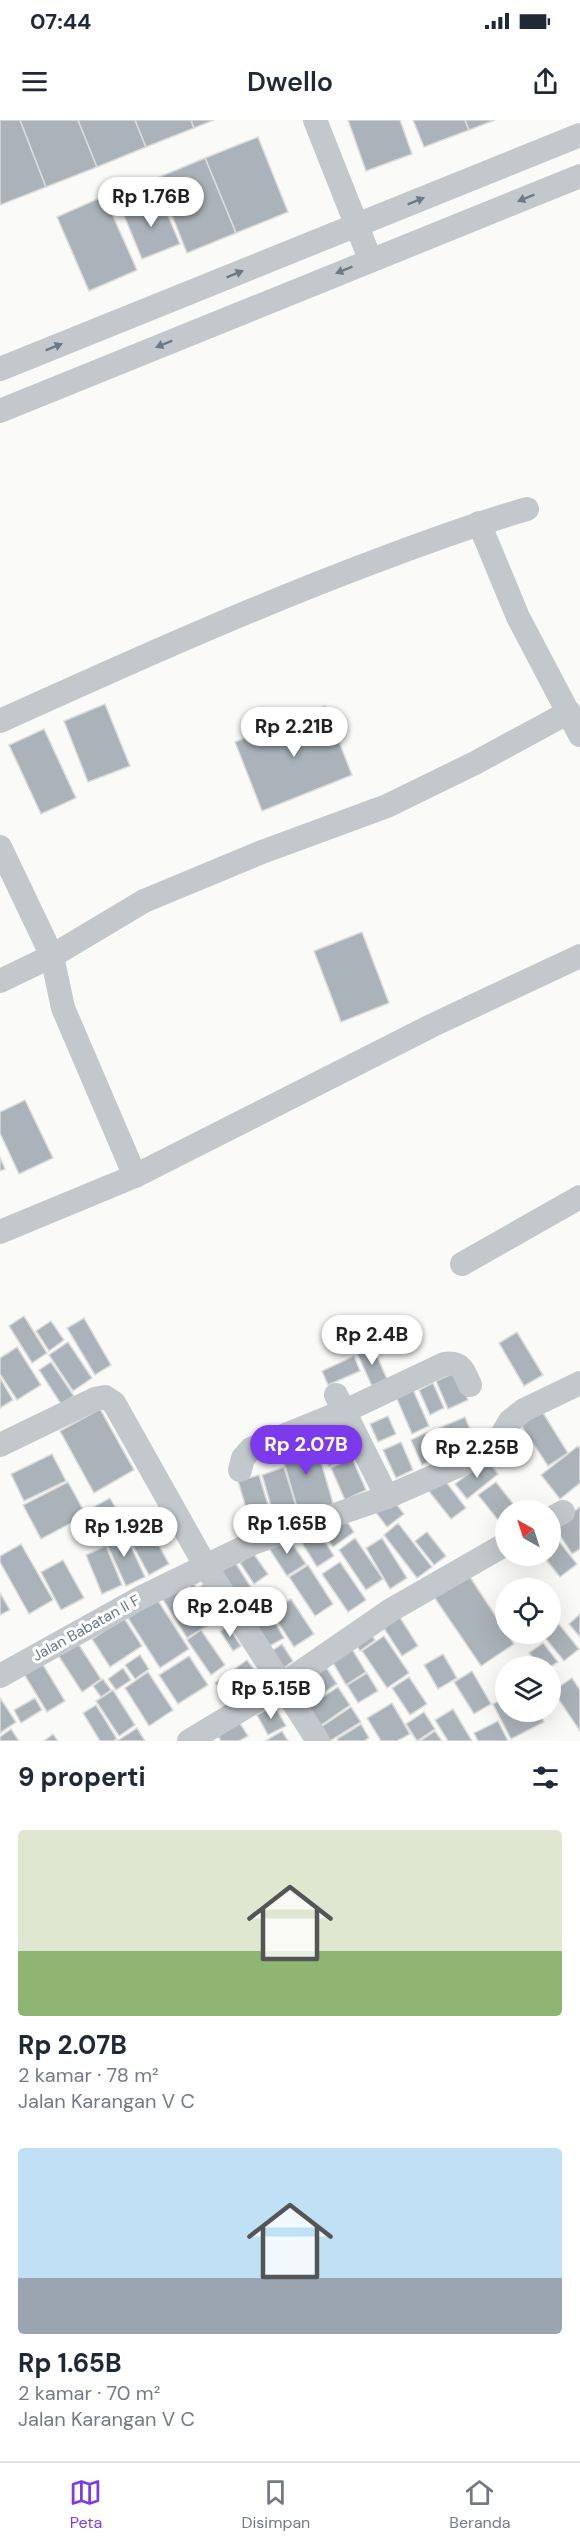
<!DOCTYPE html>
<html lang="id">
<meta charset="utf-8">
<style>
:root{--surface:#fff;--page:#f6f6f7;--text:#1f2937;--muted:#747a83;--line:#e0e1e3;--accent:#7c3aed}
body{margin:0;font-family:"DM Sans",sans-serif;background:var(--page);color:var(--text);height:100vh;display:flex;flex-direction:column;font-size:22px;white-space:nowrap}
*{box-sizing:border-box;margin:0}
p{font-size:20px;color:var(--muted)}
.icon{flex:none;width:33px;height:33px;fill:none;stroke:currentColor;stroke-width:2;stroke-linecap:round;stroke-linejoin:round}
.map{position:relative;height:1621px;overflow:hidden}
.sheet{display:flex;flex-direction:column;background:var(--surface);flex:1}
.sheet>*{flex:none}
.needle{width:39px;rotate:321deg}
.fabs{position:absolute;left:495px;top:1380px;display:grid;gap:12px}
.fabs a{display:grid;place-items:center;width:66px;height:66px;border-radius:50%;background:var(--surface);box-shadow:0 6px 24px #0002;font-size:30px}
.price{position:absolute;translate:-50% -51px;padding:0 14px;border-radius:21px;background:#fff;color:#222;font-size:20px;line-height:39px;filter:drop-shadow(0 2px 3px #0008)}
.price::after{content:'';position:absolute;left:50%;top:36px;width:18px;height:14px;margin-left:-9px;background:inherit;clip-path:polygon(0 0,100% 0,50% 100%)}
.price.selected{background:var(--accent);color:#fff}
ul{padding:0;list-style:none}
li{display:grid;align-content:center;gap:12px;height:318px;padding:0 18px}
li span{display:grid;place-items:center;height:186px;border-radius:6px;color:#555}
li>.icon{margin-inline-start:auto}
span .icon{width:108px;height:108px;fill:#fffc;stroke-width:1}
li b{font-size:26px}
h2{display:flex;justify-content:space-between;align-items:center;height:72px;padding:0 18px;font-size:26px}
.status{display:flex;justify-content:space-between;align-items:center;height:42px;padding:0 30px;background:var(--surface);direction:ltr}
.status svg{height:16px;fill:currentColor}
header{display:flex;justify-content:space-between;align-items:center;height:78px;padding:0 18px;background:var(--surface);font-size:27px;font-weight:600}
.tabs{display:flex;justify-content:space-around;align-items:center;height:84px;border-top:2px solid var(--line);background:var(--surface);font-size:16px;color:var(--muted)}
.tabs a{display:grid;justify-items:center;gap:3px}
.tabs .selected{color:var(--accent)}
.map>svg:first-child{display:block}
</style>
<div class="status"><b>07:44</b><svg viewBox="0 0 49 12"><path d="M0 12V9h3v3zM5 12V6h3v6zM10 12V3h3v9zM15 12V0h3v12zM26 1h20v11H26zM47 4h2v5h-2z"/></svg></div>
<header><svg class="icon" aria-label="menu" viewBox="0 0 24 24"><path d="M4 6h16M4 12h16M4 18h16"/></svg>Dwello<svg class="icon" aria-label="share" viewBox="0 0 24 24"><path d="M12 15V3M7 8l5-5 5 5M5 13v7h14v-7"/></svg></header>
<div class="map">
<svg width="580" height="1621" viewBox="0 0 580 1621">
<rect width="100%" height="100%" fill="#fafaf8"/>
<!-- building -->
<g fill="#aab3b9" stroke="#dcdcda" stroke-width="1.5">
<path d="M0,0H20L46,67L0,85Z"/>
<path d="M20,0H78L97,47L46,67Z"/>
<path d="M78,0H135L146,27L97,47Z"/>
<path d="M135,0H191L194,8L146,27Z"/>
<path d="M191,0H214L194,8Z"/>
<path d="M348,0H400L412,34L366,51Z"/>
<path d="M413,0H465L469,10L424,27Z"/>
<path d="M465,0H495L469,10Z"/>
<path d="M258,17L288,92L236,113L205,38Z"/>
<path d="M205,38L236,113L187,133L157,58Z"/>
<path d="M104,76L137,150L89,171L57,97Z"/>
<path d="M160,77L180,124L142,139L123,93Z"/>
<path d="M105,584L130,646L88,662L64,601Z"/>
<path d="M325,586L352,655L262,691L235,622Z"/>
<path d="M44,609L76,678L41,694L9,625Z"/>
<path d="M362,812L389,883L341,902L314,831Z"/>
<path d="M25,980L53,1038L19,1054L0,1013V992Z"/>
<path d="M0,1037L5,1049L0,1051Z"/>
<path d="M24,1196L47,1233L32,1243L9,1206Z"/>
<path d="M84,1198L111,1245L95,1255L67,1208Z"/>
<path d="M51,1201L64,1220L49,1231L36,1211Z"/>
<path d="M517,1212L543,1255L524,1266L499,1223Z"/>
<path d="M68,1222L92,1258L73,1271L49,1235Z"/>
<path d="M372,1225L387,1259L372,1266L357,1233Z"/>
<path d="M17,1227L41,1265L17,1280L0,1254V1238Z"/>
<path d="M354,1236L360,1251L328,1265L322,1251Z"/>
<path d="M51,1242L74,1276L61,1284L39,1250Z"/>
<path d="M456,1252L468,1280L448,1289L436,1261Z"/>
<path d="M0,1258L13,1280L0,1288Z"/>
<path d="M433,1263L444,1288L430,1295L419,1270Z"/>
<path d="M411,1265L429,1306L412,1314L394,1272Z"/>
<path d="M540,1288L568,1333L548,1346L519,1302Z"/>
<path d="M100,1289L134,1350L94,1373L60,1311Z"/>
<path d="M388,1296L396,1314L378,1322L370,1304Z"/>
<path d="M465,1297L471,1312L434,1328L427,1313Z"/>
<path d="M344,1304L357,1334L329,1346L316,1316Z"/>
<path d="M312,1311L335,1390L301,1401L278,1322Z"/>
<path d="M425,1313L436,1338L422,1345L411,1320Z"/>
<path d="M401,1322L413,1350L396,1358L383,1330Z"/>
<path d="M578,1326L580,1329V1363L560,1379L541,1355Z"/>
<path d="M52,1334L66,1361L24,1381L11,1354Z"/>
<path d="M352,1338L366,1370L345,1380L331,1348Z"/>
<path d="M487,1339L498,1354L467,1379L455,1364Z"/>
<path d="M284,1347L300,1399L277,1406L262,1355Z"/>
<path d="M259,1355L274,1405L253,1411L238,1361Z"/>
<path d="M443,1358L466,1388L451,1399L428,1370Z"/>
<path d="M68,1362L86,1395L41,1419L23,1385Z"/>
<path d="M496,1362L518,1390H506V1402L502,1405L478,1375Z"/>
<path d="M391,1377L404,1394L387,1407L374,1390Z"/>
<path d="M110,1378L121,1398L99,1410L88,1390Z"/>
<path d="M580,1387V1429L572,1434L553,1405Z"/>
<path d="M342,1394L354,1412L333,1427L320,1409Z"/>
<path d="M144,1398L169,1444L149,1455L124,1409Z"/>
<path d="M398,1403L432,1447L417,1458L384,1415Z"/>
<path d="M316,1407L334,1436L317,1447L299,1418Z"/>
<path d="M123,1409L145,1457L126,1466L104,1418Z"/>
<path d="M550,1410L577,1444L560,1457L543,1436H550Z"/>
<path d="M427,1412L446,1436L434,1445L415,1421Z"/>
<path d="M286,1414L306,1444L287,1456L268,1427Z"/>
<path d="M355,1418L383,1459L366,1470L339,1430Z"/>
<path d="M382,1418L407,1458L390,1469L366,1428Z"/>
<path d="M21,1424L53,1480L29,1494L0,1442V1436Z"/>
<path d="M106,1426L122,1465L102,1474L86,1435Z"/>
<path d="M253,1433L268,1454L254,1464L240,1443Z"/>
<path d="M233,1439L259,1480L244,1490L218,1448Z"/>
<path d="M63,1440L84,1478L61,1490L41,1452Z"/>
<path d="M340,1442L366,1480L348,1492L322,1454Z"/>
<path d="M308,1445L333,1484L315,1496L289,1457Z"/>
<path d="M468,1454L514,1524L481,1546L434,1477Z"/>
<path d="M189,1456L217,1500L187,1518L160,1475Z"/>
<path d="M209,1461L230,1490L218,1498L198,1468Z"/>
<path d="M0,1473L10,1490L0,1495Z"/>
<path d="M157,1479L189,1529L160,1548L128,1498Z"/>
<path d="M291,1479L314,1514L294,1527L271,1492Z"/>
<path d="M269,1492L284,1518L261,1531L246,1505Z"/>
<path d="M550,1493L579,1529L564,1541L542,1514H550Z"/>
<path d="M580,1494V1517L569,1504Z"/>
<path d="M399,1496L418,1526L402,1536L383,1507Z"/>
<path d="M124,1498L142,1526L110,1547L92,1519Z"/>
<path d="M228,1506L241,1526L233,1531L220,1511Z"/>
<path d="M201,1510L225,1545L211,1555L187,1520Z"/>
<path d="M369,1512L375,1520L360,1531L355,1522Z"/>
<path d="M384,1516L409,1553L387,1568L362,1531Z"/>
<path d="M77,1522L101,1559L82,1572L58,1535Z"/>
<path d="M543,1523L558,1542L550,1547L540,1546L529,1533Z"/>
<path d="M282,1524L293,1541L278,1552L266,1535Z"/>
<path d="M352,1529L366,1552L346,1565L332,1541Z"/>
<path d="M443,1534L457,1558L438,1569L424,1545Z"/>
<path d="M140,1535L149,1549L135,1559L125,1545Z"/>
<path d="M189,1536L208,1565L178,1584L159,1555Z"/>
<path d="M247,1540L268,1568L235,1591L215,1563Z"/>
<path d="M42,1543L65,1581L47,1592L24,1554Z"/>
<path d="M326,1547L337,1564L311,1581L300,1564Z"/>
<path d="M123,1548L131,1560L116,1570L108,1559Z"/>
<path d="M472,1551L491,1584L474,1594L454,1562Z"/>
<path d="M148,1552L173,1590L149,1606L125,1568Z"/>
<path d="M367,1553L378,1571L358,1583L347,1565Z"/>
<path d="M409,1557L427,1584L410,1595L392,1568Z"/>
<path d="M572,1558L580,1570V1611L553,1571Z"/>
<path d="M103,1559L111,1570L101,1577L93,1566Z"/>
<path d="M338,1567L350,1585L320,1606L308,1587Z"/>
<path d="M113,1570L135,1605L119,1616L96,1581Z"/>
<path d="M506,1577V1592H539L544,1602L511,1619L493,1584Z"/>
<path d="M0,1578L16,1602L0,1613Z"/>
<path d="M35,1578L42,1590L21,1603L14,1590Z"/>
<path d="M392,1583L410,1614L397,1621H381L367,1598Z"/>
<path d="M96,1585L117,1619L113,1621H100L83,1593Z"/>
<path d="M274,1585L286,1606L268,1615L257,1595Z"/>
<path d="M351,1587L361,1602L330,1621L321,1607Z"/>
<path d="M453,1589L472,1621H448L435,1600Z"/>
<path d="M424,1592L435,1609L417,1621L406,1604Z"/>
<path d="M238,1600L248,1616L239,1621H221L216,1613Z"/>
<path d="M498,1601L508,1621H478L474,1613Z"/>
<path d="M361,1604L369,1618L364,1621H338L337,1619Z"/>
<path d="M137,1608L145,1621H117Z"/>
<path d="M11,1609L19,1621H0V1617Z"/>
<path d="M282,1611L288,1621H265Z"/>
<path d="M435,1611L442,1621H420Z"/>
<path d="M53,1614L58,1621H44Z"/>
</g>
<g fill="none" stroke-linecap="round" stroke-linejoin="round">
<!-- minor -->
<g stroke="#c3c8cc" stroke-width="24">
<path d="M315,0L370,139"/>
<path d="M0,249L580,15"/>
<path d="M0,291L580,56"/>
<path d="M479,403L518,497L580,615"/>
<path d="M0,601C124,545 248,489 376,441C426,422 475,404 527,389"/>
<path d="M0,727L52,836L63,888L135,1056"/>
<path d="M0,861L52,836L144,781L262,732L387,686L475,643L569,592"/>
<path d="M0,1112L135,1056L433,905L580,836"/>
<path d="M462,1144L580,1077"/>
<path d="M336,1275L387,1377"/>
<path d="M0,1325L95,1279L105,1277L114,1283L205,1445L318,1621"/>
<path d="M240,1350L243,1338L251,1329L345,1291L444,1244C461,1241 464,1251 470,1265"/>
<path d="M550,1399L563,1392"/>
<path d="M0,1556L142,1477L253,1423L387,1377L478,1337L497,1323L510,1301L524,1290L580,1263"/>
<path d="M189,1621L282,1565L391,1490L506,1424"/>
</g>
</g>
<!-- one-way arrows -->
<defs><path id="oneway-solid" d="M-6-.8H1V-3.2L6.5 0L1 3.2V.8H-6Z" transform="scale(1.5)"/></defs>
<g fill="#6a7a87">
<use href="#oneway-solid" transform="translate(526 78) rotate(158)"/>
<use href="#oneway-solid" transform="translate(416 81) rotate(-22)"/>
<use href="#oneway-solid" transform="translate(344 150) rotate(158)"/>
<use href="#oneway-solid" transform="translate(235 154) rotate(-22)"/>
<use href="#oneway-solid" transform="translate(164 224) rotate(158)"/>
<use href="#oneway-solid" transform="translate(54 227) rotate(-22)"/>
</g>
<g text-anchor="middle" stroke-width="6" stroke-linejoin="round" paint-order="stroke">
<!-- street labels -->
<g font-size="15" fill="#657683" stroke="#fff">
<text transform="translate(86 1508) rotate(-29)" y="5">Jalan Babatan II F</text>
</g>
</g>
</svg>
<div class="fabs">
<a><svg class="needle" viewBox="-14 -14 28 28"><path d="M0-13l5 13h-10z" fill="#e53935"/><path d="M0 13l5-13h-10z" fill="#747a83"/></svg></a>
<a><svg class="icon" aria-label="locate" viewBox="0 0 24 24"><circle cx="12" cy="12" r="6"/><path d="M12 2v4M12 18v4M2 12h4M18 12h4"/></svg></a>
<a><svg class="icon" aria-label="layers" viewBox="0 0 24 24"><path d="M12 4l9 5-9 5-9-5zM3 14l9 5 9-5"/></svg></a>
</div>
<b class="price" style="left:151px;top:108px">Rp 1.76B</b>
<b class="price" style="left:294px;top:638px">Rp 2.21B</b>
<b class="price" style="left:372px;top:1246px">Rp 2.4B</b>
<b class="price selected" style="left:306px;top:1356px">Rp 2.07B</b>
<b class="price" style="left:477px;top:1359px">Rp 2.25B</b>
<b class="price" style="left:287px;top:1435px">Rp 1.65B</b>
<b class="price" style="left:124px;top:1438px">Rp 1.92B</b>
<b class="price" style="left:230px;top:1518px">Rp 2.04B</b>
<b class="price" style="left:271px;top:1600px">Rp 5.15B</b>
</div>
<section class="sheet">
<h2>9 properti<svg class="icon" aria-label="filters" viewBox="0 0 24 24"><path d="M4 7h16M4 17h16"/><circle cx="9" cy="7" r="2"/><circle cx="15" cy="17" r="2"/></svg></h2>
<ul>
<li><span style="background:linear-gradient(#dfe7d0 65%,#8fb573 0)"><svg class="icon" aria-label="home" viewBox="0 0 24 24"><path d="M3 11l9-7 9 7M6 9v11h12V9"/></svg></span><div><b>Rp 2.07B</b><p>2 kamar · 78 m²</p><p>Jalan Karangan V C</p></div></li>
<li><span style="background:linear-gradient(#bfe0f5 70%,#9aa5b1 0)"><svg class="icon" aria-label="home" viewBox="0 0 24 24"><path d="M3 11l9-7 9 7M6 9v11h12V9"/></svg></span><div><b>Rp 1.65B</b><p>2 kamar · 70 m²</p><p>Jalan Karangan V C</p></div></li>
</ul>
</section>
<nav class="tabs">
<a class="selected"><svg class="icon" aria-label="map" viewBox="0 0 24 24"><path d="M3 6l6-2 6 2 6-2v14l-6 2-6-2-6 2zM9 4v14M15 6v14"/></svg>Peta</a>
<a><svg class="icon" aria-label="saved" viewBox="0 0 24 24"><path d="M7 4h10v16l-5-4-5 4z"/></svg>Disimpan</a>
<a><svg class="icon" aria-label="home" viewBox="0 0 24 24"><path d="M3 11l9-7 9 7M6 9v11h12V9"/></svg>Beranda</a>
</nav>
